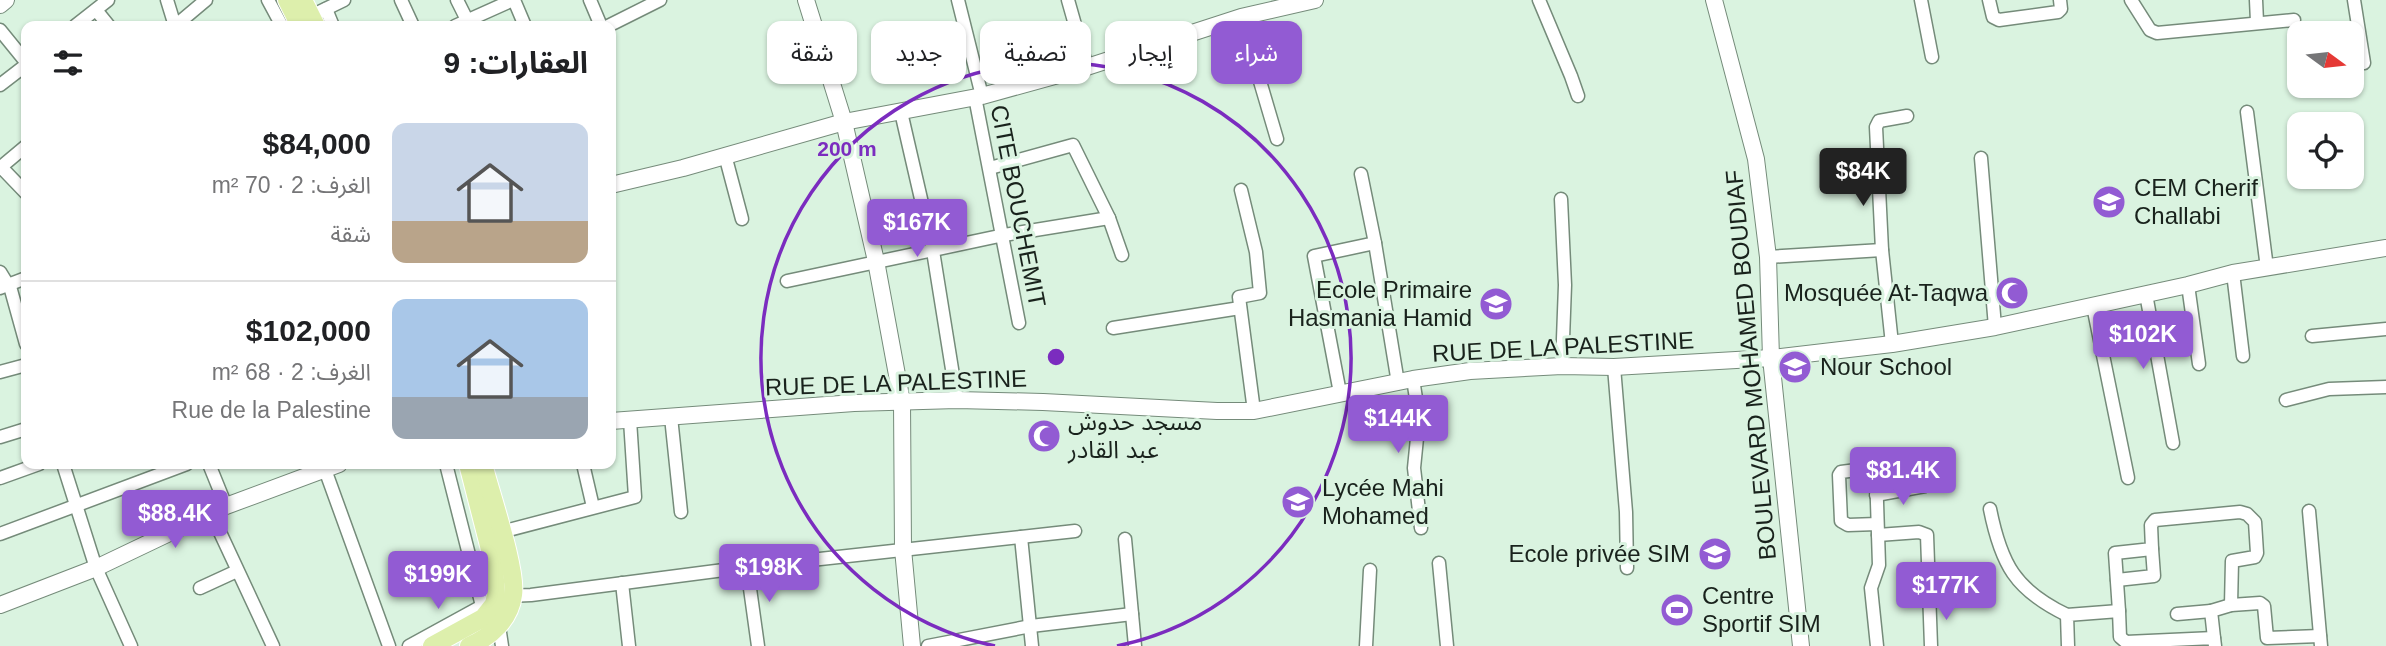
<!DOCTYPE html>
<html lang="ar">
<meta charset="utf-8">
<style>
:root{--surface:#fff;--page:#f6f6f6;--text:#202124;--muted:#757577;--line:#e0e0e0;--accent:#925bd3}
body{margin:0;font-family:Arial,"Noto Sans Arabic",sans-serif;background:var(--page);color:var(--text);direction:rtl;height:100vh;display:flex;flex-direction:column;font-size:26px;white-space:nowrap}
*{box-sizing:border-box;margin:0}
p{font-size:23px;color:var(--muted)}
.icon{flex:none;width:38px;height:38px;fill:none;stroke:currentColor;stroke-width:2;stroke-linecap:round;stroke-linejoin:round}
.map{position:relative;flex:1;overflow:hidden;direction:ltr}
.side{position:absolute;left:21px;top:21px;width:595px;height:448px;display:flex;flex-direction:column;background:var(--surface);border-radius:14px;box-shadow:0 2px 5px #0004;direction:rtl}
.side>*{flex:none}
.banner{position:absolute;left:637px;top:21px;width:665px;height:63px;direction:rtl;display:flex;gap:14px}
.needle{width:46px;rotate:105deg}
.fabs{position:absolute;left:2287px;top:21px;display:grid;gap:14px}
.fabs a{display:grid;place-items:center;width:77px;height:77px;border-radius:14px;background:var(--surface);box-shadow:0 2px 5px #0004;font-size:35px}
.price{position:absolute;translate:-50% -60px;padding:0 16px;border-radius:7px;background:var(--accent);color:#fff;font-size:23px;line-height:46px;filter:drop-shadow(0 2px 4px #0008)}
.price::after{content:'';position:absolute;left:50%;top:42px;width:21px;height:16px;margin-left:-10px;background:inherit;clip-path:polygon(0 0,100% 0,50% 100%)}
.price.current{background:#222;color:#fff}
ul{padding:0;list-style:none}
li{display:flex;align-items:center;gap:21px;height:175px;padding:0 28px}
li+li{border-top:2px solid var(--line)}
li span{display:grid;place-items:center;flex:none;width:196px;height:140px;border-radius:14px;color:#555}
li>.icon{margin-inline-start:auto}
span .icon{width:84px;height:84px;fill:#fffc;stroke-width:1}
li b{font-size:30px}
h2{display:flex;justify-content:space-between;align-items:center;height:84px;padding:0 28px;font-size:30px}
.chip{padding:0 24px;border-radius:14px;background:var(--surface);box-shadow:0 2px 5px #0004;font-size:24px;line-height:63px}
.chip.current{background:var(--accent);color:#fff}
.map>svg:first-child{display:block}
</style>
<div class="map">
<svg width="2386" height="646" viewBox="0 0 2386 646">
<rect width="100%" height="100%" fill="#daf3e0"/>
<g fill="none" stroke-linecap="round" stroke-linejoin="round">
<defs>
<g id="street">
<path d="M167,0L175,26L206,0"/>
<path d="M268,0L282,26"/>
<path d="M401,0L413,26"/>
<path d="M457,0L470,26"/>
<path d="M514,0L525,26"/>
<path d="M590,0L601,26"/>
<path d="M958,0L982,96"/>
<path d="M1068,0L1087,67"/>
<path d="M1539,0L1571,76L1578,96"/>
<path d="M1921,0L1932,57"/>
<path d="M1989,0L1993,17L1999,20L2058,12L2061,9L2060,0"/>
<path d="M2131,0L2150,30L2157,33L2294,20"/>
<path d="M2256,0L2257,22"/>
<path d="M2354,0L2364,63"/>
<path d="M326,9L333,26"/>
<path d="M96,10L109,26"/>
<path d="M311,16L344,0"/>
<path d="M1241,17L1277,139"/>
<path d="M75,26L108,0"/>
<path d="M455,26L513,0"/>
<path d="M608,26L660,0"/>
<path d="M0,30L26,62"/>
<path d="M0,85L26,65"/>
<path d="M975,97L1019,323"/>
<path d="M901,112L933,251L957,400"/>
<path d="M2247,112L2267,268"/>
<path d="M725,155L742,219"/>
<path d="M1981,158L1995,327"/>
<path d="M0,166L26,193"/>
<path d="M1,167L26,146"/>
<path d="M990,168L1073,145L1109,218L1122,255"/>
<path d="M1361,174L1375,243L1398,383"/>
<path d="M1241,190L1256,252L1260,293L1239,297L1254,411"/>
<path d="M1561,199L1565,285L1562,366"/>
<path d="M1768,257L1882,250"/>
<path d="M0,272L11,290L26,344"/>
<path d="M2233,273L2243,356"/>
<path d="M787,281L1004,235L1109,218"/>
<path d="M2188,285L2199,364"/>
<path d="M0,288L26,278"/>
<path d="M2146,294L2173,443"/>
<path d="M2093,306L2128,478"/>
<path d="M1113,328L1240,308"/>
<path d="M2312,336L2386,329"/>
<path d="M1892,344L1882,250L1876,127L1879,121L1907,116"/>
<path d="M1614,367L1626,512L1627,568"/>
<path d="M0,372L26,365"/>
<path d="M1413,379L1419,418L1414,468L1421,528"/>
<path d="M1340,393L1314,256L1375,243"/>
<path d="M2286,400L2329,389L2386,387"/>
<path d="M671,417L681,512"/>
<path d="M0,437L26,429"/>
<path d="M63,464L96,568L131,646"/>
<path d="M209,464L226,506"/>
<path d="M323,464L389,646"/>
<path d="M446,464L482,606L499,626L502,646"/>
<path d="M583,464L593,507"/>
<path d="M0,478L39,464"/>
<path d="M1876,495L1925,486"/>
<path d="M1990,509C2001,564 2015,590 2067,615"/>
<path d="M2309,511L2321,646"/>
<path d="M211,513L273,646"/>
<path d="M501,532L635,497L630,420"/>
<path d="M0,534L187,464"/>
<path d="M1878,535L1919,532L1927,535L1931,646"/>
<path d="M1021,537L1032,646"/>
<path d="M1125,539L1135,646"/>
<path d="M1439,563L1447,646"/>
<path d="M747,567L758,646"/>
<path d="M2117,580L2154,576L2152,549"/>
<path d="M622,583L629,646"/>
<path d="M200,588L237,571"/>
<path d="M506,596L531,595L747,567L1075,531"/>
<path d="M2119,611L2115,553L2152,549L2151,525L2155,520L2240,512L2247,514L2255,522L2257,553L2255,557L2232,561L2231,605"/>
<path d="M2177,614L2211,611"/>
<path d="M2214,638L2211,611L2231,605L2260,603L2264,606L2267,638L2320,636"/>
<path d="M409,646L482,606"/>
<path d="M928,646L1031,626L1132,614"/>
<path d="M1366,646L1370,570"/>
<path d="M1877,646L1871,588L1879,565L1876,471L1872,468L1841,472L1839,475L1841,521L1848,525L1877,524"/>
<path d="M2068,646L2067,615L2119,611L2120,637L2126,642L2214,638L2215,646"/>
</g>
<g id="secondary">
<path d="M806,0L844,122L876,261L902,402L903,549L912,646"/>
<path d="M1714,0L1756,159L1768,257L1771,358L1801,646"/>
<path d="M0,5L6,0"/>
<path d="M611,185L683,168L844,122L982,96L1087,67L1241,17L1315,0"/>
<path d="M611,421L854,403L957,400L1043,402L1217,411H1254L1413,379L1470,371L1562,366L1614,367L1771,358L1892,344L1995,327L2188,285L2233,273L2386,248"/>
<path d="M0,605L96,568L226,506L339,464"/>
</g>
<g id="primary">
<path d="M287,0L300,26"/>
<path d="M303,0L316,26"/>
<path d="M432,646L483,618L494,604L496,595L494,565L468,464"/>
<path d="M469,646C491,637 510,619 513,595C517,570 490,492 483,464"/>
</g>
</defs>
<!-- street casing -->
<use href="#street" stroke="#758b7a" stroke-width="15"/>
<!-- secondary casing -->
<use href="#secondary" stroke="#758b7a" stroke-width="18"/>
<!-- primary casing -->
<use href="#primary" stroke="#fff" stroke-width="20"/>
<!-- street -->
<use href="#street" stroke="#fff" stroke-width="12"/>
<!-- secondary -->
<use href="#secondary" stroke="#fff" stroke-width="16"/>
<!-- primary -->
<use href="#primary" stroke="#ddefac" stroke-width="18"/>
</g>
<!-- distance rings -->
<path fill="none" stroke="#7b2cbf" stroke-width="3.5" d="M995 646A295 295 0 1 1 1117 646"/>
<!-- icons -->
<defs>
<symbol id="school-disc" viewBox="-11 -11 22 22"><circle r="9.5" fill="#925bd3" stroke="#daf3e0"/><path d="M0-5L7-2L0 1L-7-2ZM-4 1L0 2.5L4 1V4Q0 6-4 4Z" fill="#fff"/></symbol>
<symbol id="mosque-disc" viewBox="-11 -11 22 22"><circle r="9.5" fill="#925bd3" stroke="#daf3e0"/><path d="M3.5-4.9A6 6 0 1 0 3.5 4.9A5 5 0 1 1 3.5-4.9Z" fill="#fff"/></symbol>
<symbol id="university-disc" viewBox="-11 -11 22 22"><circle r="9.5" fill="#925bd3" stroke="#daf3e0"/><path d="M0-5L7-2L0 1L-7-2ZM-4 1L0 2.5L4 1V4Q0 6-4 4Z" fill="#fff"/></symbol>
<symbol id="stadium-disc" viewBox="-11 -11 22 22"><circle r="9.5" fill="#925bd3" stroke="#daf3e0"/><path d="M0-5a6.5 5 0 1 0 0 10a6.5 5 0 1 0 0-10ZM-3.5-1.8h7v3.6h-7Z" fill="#fff"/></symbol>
</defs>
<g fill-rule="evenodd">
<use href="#school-disc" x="2090" y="183" width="38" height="38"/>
<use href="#mosque-disc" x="1993" y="274" width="38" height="38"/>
<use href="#school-disc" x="1477" y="285" width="38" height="38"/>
<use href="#university-disc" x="1776" y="348" width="38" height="38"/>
<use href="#mosque-disc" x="1025" y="417" width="38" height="38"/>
<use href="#school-disc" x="1279" y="483" width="38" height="38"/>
<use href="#school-disc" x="1696" y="535" width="38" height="38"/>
<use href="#stadium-disc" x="1658" y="591" width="38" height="38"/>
</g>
<g text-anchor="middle" stroke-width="6" stroke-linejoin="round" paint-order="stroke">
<!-- poi labels -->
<g font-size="24" fill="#19221c" stroke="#daf3e0" text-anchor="start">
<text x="2134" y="196">CEM Cherif<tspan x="2134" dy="28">Challabi</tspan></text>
<text x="1472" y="298" text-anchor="end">Ecole Primaire<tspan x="1472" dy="28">Hasmania Hamid</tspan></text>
<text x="1988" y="301" text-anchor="end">Mosquée At-Taqwa</text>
<text x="1820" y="375">Nour School</text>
<text x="1068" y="430">مسجد حدوش<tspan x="1068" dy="28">عبد القادر</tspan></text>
<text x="1322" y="496">Lycée Mahi<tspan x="1322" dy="28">Mohamed</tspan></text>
<text x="1690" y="562" text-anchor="end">Ecole privée SIM</text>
<text x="1702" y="604">Centre<tspan x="1702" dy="28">Sportif SIM</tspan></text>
</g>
<!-- street labels -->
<g font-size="24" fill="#19221c" stroke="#daf3e0">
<text transform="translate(1018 206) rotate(79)" y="8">CITE BOUCHEMIT</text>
<text transform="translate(1563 347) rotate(-3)" y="8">RUE DE LA PALESTINE</text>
<text transform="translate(1751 365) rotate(-95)" y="8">BOULEVARD MOHAMED BOUDIAF</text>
<text transform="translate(896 383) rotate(-2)" y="8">RUE DE LA PALESTINE</text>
</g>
</g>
<circle cx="1056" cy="357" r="10" fill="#7b2cbf" stroke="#daf3e0" stroke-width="3.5"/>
<g font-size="21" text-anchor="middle" font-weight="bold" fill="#7b2cbf" stroke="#daf3e0" stroke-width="6" stroke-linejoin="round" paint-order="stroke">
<text x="847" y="156">200 m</text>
</g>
</svg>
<div class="fabs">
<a><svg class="needle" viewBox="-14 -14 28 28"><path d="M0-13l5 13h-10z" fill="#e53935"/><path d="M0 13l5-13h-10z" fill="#757577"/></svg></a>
<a><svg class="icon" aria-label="locate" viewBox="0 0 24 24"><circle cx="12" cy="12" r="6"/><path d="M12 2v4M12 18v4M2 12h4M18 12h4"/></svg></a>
</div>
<b class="price current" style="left:1863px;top:208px">$84K</b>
<b class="price" style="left:917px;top:259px">$167K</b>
<b class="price" style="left:2143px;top:371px">$102K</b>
<b class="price" style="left:1398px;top:455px">$144K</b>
<b class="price" style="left:1903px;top:507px">$81.4K</b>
<b class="price" style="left:175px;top:550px">$88.4K</b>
<b class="price" style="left:769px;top:604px">$198K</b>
<b class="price" style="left:438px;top:611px">$199K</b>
<b class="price" style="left:1946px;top:622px">$177K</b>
<div class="banner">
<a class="chip current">شراء</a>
<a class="chip">إيجار</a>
<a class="chip">تصفية</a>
<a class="chip">جديد</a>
<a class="chip">شقة</a>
</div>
<section class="side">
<h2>العقارات: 9<svg class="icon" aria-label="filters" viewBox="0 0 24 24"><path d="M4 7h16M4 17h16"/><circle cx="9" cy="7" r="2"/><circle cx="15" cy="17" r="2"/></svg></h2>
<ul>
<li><span style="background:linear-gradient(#c9d6e8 70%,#b9a48a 0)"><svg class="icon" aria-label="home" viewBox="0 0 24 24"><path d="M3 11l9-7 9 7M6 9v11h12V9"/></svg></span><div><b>$84,000</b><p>الغرف: 2 · 70 m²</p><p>شقة</p></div></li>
<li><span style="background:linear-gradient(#a9c7e8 70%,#9aa5b1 0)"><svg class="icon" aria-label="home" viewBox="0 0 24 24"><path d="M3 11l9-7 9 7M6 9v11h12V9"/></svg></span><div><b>$102,000</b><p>الغرف: 2 · 68 m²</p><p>Rue de la Palestine</p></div></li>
</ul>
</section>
</div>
